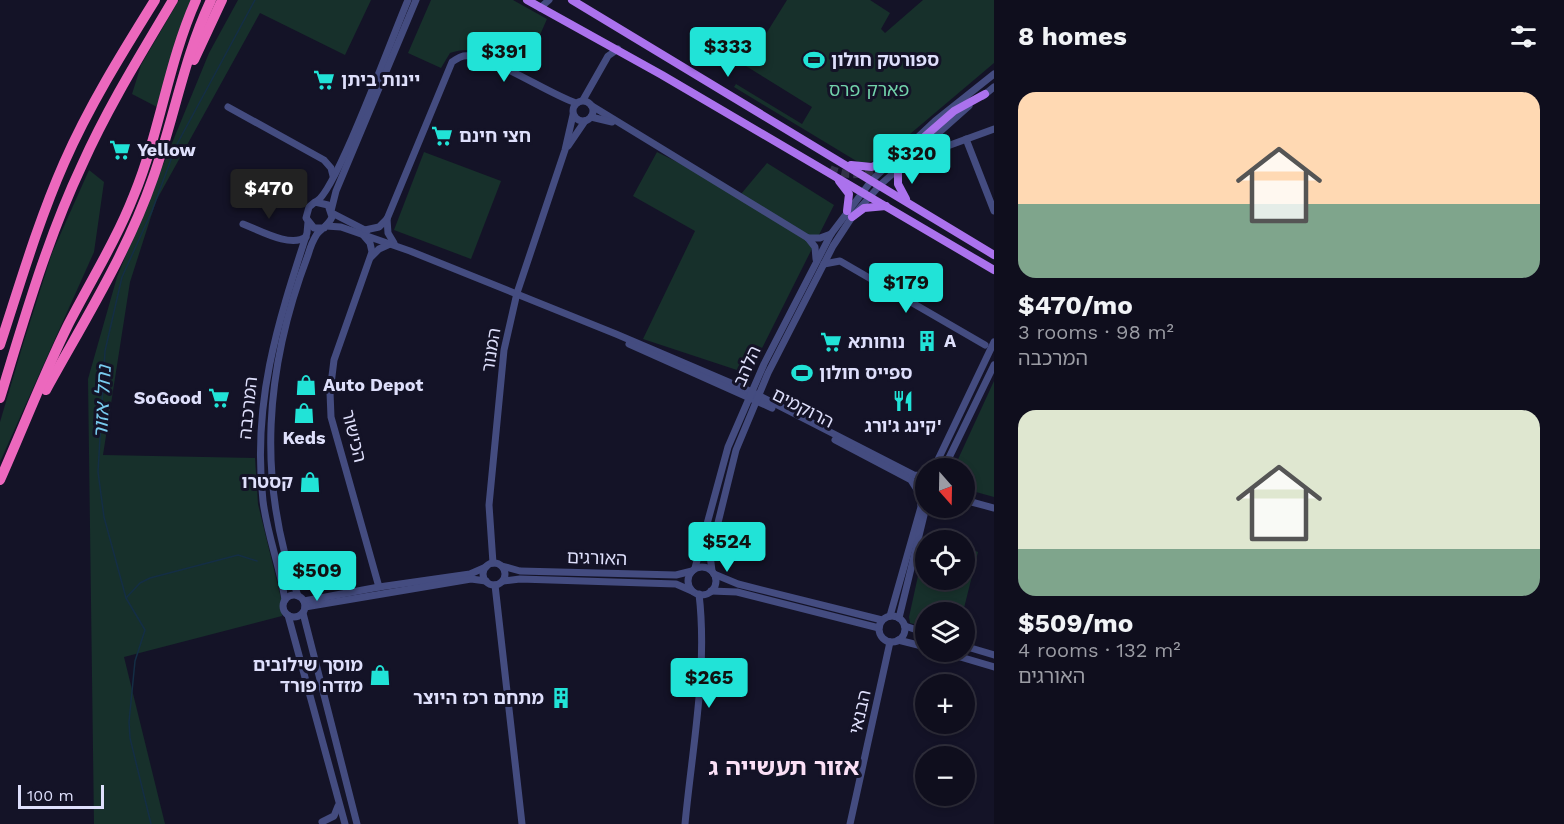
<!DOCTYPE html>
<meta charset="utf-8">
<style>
:root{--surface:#0f0e1d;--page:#181726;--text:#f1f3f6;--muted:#9b9ca4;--line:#2f2e3b;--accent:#21e3d7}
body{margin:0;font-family:"Work Sans","Noto Sans Hebrew",sans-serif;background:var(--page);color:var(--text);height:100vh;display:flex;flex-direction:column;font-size:22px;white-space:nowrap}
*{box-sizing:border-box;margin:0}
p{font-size:20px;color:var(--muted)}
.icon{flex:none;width:33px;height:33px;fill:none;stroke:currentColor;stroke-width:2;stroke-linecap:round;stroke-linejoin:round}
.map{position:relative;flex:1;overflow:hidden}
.drawer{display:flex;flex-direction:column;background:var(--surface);width:570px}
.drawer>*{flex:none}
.needle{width:39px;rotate:160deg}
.buttons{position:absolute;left:915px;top:458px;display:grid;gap:12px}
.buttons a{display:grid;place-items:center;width:60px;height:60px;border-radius:50%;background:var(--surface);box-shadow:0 3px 9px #0003,0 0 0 2px var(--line);font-size:30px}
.scale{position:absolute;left:18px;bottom:15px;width:86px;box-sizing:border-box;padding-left:6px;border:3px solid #dedffb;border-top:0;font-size:16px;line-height:21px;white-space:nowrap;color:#dedffb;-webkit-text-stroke:4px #141327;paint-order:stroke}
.price{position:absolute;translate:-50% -51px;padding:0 14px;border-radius:6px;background:var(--accent);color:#111;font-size:20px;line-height:39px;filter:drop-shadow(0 2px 3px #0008)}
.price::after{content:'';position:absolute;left:50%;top:36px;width:18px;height:14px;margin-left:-9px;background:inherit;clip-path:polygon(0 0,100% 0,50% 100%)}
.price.on{background:#222;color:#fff}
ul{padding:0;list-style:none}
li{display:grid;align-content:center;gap:12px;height:318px;padding:0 24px}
li span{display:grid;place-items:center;height:186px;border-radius:18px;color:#555}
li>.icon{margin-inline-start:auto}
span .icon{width:108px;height:108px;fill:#fffc;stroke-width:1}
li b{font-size:26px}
h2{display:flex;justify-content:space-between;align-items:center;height:72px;padding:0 24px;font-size:26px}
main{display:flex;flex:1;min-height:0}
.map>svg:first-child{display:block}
</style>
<main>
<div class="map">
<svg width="994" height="824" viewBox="0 0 994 824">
<rect width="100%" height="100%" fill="#141327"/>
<!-- green -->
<g fill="#17302b">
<path d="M179,0H192L157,107L132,94L141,65Z"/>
<path d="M238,0H371L345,55L260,13L156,201L130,282L103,455L255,458L258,504L281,598L282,616L124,657L165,824H94L88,379L117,277L209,53Z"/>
<path d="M431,0H513L547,19L524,71C500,60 477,43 450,53L441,68L408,53Z"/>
<path d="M787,0H870L890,13L881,29L885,33L923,0H994V63L884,156L870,162H858L734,87L736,84L802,124L812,107L746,66Z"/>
<path d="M424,152L501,181L471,259L394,230Z"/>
<path d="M657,152L741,194L767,163L834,205L749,374L643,339L695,231L633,196Z"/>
<path d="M89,170L104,182L94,252L0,462V422L23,344L52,253Z"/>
<path d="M994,381V497L965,489L964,468H954Z"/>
<path d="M925,544L926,579H964L965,547L978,552L963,612H926L925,627L910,623L909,617Z"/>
</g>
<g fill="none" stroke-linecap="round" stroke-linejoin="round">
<!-- stream -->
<g stroke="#142e45" stroke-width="1.5">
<path d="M126,598L140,583L150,578L238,555L257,561"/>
<path d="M151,824L130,738L129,722L135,661L145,630L126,598L104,517L98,472L105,351L122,277L152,211L176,146L255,0"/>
</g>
<!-- major-tunnel -->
<path stroke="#323247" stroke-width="8" stroke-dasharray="8 4" stroke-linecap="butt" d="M830,169C849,178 869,174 887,166"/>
<!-- minor -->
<g stroke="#444c80" stroke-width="7">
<path d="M540,8L549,0"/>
<path d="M983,96L994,87"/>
<path d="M583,100L608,56L618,49"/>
<circle cx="583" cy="111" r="10"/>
<path d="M592,106L808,238L815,247L816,259"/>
<path d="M228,107L324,160L331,168L333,176"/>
<path d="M591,117L612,122"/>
<path d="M966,139L994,211"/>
<path d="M568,146L585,121"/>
<path d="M931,152L994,129"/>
<path d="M317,201C337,189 394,32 408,0"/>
<path d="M331,211L336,191L416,0"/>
<path d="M332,213L367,231"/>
<path d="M387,219L388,233L394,243"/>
<path d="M243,224C259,230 290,248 306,237"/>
<path d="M326,226L341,227L410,251L616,334L752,392L914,475L926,476"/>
<path d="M365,230L379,227L387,219L452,62C458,58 462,55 469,56C496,58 547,93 576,103"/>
<path d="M364,236L370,243L372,252L334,360L330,392L331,417L379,587"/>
<path d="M808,238H820L831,234"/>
<path d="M371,257L379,249L390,244"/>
<path d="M824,264L840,261L985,345"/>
<path d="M629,344L772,408"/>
<path d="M835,440L911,480L918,491"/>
<path d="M934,468L994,342"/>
<path d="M944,468L994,365"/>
<path d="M964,500L994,508"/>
<circle cx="494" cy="574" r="11"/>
<path d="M493,563L489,505L504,350L517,293L565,150L573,115"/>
<path d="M502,566L520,571L676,575L692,571"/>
<circle cx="702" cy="581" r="14"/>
<path d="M695,568L728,447L764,364L831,234L872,180L935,121L994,74"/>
<path d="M712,571L710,555L736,450L768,373L833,246L852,217L880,185L969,106"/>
<path d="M714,574L738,584L882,620"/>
<path d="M503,581L520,579L676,584L692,591"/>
<path d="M495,585L522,824"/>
<path d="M711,591L737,592L879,628"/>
<circle cx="294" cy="606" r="11"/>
<path d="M298,596C256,480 265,368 308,255C310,248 313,240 317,234C322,228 329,225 332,217L328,205L315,202L309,207L306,218L314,228H324"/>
<path d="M285,600C280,567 267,534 263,501C252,403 277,325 307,233L308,222"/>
<path d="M304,601L379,587L470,574L486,567"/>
<path d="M305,607L471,579L486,581"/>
<path d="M303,613L357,824"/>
<path d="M288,615L345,824"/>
<circle cx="892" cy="629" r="13"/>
<path d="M890,616L921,507L920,494"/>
<path d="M899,618L926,507"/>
<path d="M905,626L926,633"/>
<path d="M898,640L926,647"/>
<path d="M964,646L994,655"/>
<path d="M940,651L994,667"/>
<path d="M322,822L334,816L338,806"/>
<path d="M685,824C692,749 708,669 699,594"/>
<path d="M850,824L890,642"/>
</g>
<!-- major -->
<g stroke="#ab72ed" stroke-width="8">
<path d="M527,0L662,75L994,270"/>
<path d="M572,0L994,255"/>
<path d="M899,159L954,111L985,94"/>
<path d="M851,165L872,167L898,154"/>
<path d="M898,168V184L906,199"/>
<path d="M839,181L849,194L847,211"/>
<path d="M852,217L864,208L886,206"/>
</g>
<!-- highway -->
<g stroke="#ec68bd" stroke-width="10">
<path d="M194,60L222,0"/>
<path d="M0,345C20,284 38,222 64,163C89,106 122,53 155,0"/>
<path d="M46,390C84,321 127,253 153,178C174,119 184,57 211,0"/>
<path d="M0,398C24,320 47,239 82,165C108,107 141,54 173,0"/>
<path d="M0,480C23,428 43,376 68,325C90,282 116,241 134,195C160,132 168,63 196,0"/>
</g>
</g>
<!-- icons -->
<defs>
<symbol id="stadium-bare" viewBox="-9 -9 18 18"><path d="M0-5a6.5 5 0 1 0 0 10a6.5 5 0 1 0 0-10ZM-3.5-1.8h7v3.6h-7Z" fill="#21e3d7" stroke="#141327" stroke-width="2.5" paint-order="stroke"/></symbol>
<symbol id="supermarket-bare" viewBox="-9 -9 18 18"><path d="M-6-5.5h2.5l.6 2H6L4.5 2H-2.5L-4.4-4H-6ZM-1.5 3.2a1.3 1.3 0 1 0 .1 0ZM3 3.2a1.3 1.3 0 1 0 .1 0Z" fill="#21e3d7" stroke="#141327" stroke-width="2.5" paint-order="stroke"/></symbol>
<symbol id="building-bare" viewBox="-9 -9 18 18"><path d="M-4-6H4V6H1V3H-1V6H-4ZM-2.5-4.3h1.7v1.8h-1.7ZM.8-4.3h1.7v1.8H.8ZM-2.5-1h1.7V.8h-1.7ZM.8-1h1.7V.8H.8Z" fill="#21e3d7" stroke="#141327" stroke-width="2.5" paint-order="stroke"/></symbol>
<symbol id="shop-bare" viewBox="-9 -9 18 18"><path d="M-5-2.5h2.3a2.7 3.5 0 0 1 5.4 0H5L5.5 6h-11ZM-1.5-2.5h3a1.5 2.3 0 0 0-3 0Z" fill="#21e3d7" stroke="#141327" stroke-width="2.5" paint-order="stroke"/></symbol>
<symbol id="restaurant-bare" viewBox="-9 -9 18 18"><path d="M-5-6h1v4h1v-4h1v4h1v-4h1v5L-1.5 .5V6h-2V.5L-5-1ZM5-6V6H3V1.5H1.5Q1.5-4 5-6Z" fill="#21e3d7" stroke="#141327" stroke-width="2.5" paint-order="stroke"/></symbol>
</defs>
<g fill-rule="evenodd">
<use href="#stadium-bare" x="799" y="45" width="30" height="30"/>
<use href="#supermarket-bare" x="309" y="65" width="30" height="30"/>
<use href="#supermarket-bare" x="427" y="121" width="30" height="30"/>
<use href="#supermarket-bare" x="105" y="135" width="30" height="30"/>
<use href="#building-bare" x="912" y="326" width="30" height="30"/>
<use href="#supermarket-bare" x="816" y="327" width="30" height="30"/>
<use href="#stadium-bare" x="787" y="358" width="30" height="30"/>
<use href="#shop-bare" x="291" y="370" width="30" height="30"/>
<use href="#supermarket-bare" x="204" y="383" width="30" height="30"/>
<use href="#restaurant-bare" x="888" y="386" width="30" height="30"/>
<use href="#shop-bare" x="289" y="398" width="30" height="30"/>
<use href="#shop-bare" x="295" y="467" width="30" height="30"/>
<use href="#shop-bare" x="365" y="660" width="30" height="30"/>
<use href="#building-bare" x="546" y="683" width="30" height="30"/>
</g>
<g text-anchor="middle" stroke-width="6" stroke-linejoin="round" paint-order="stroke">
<!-- poi labels -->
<g font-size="18" font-weight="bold" fill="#dedffb" stroke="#141327" text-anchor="start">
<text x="831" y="66">ספורטק חולון</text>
<text x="341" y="86">יינות ביתן</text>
<text x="459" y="142">חצי חינם</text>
<text x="137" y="156">Yellow</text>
<text x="944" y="347">A</text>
<text x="848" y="348">נוחותא</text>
<text x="819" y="379">ספייס חולון</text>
<text x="323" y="391">Auto Depot</text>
<text x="202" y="404" text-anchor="end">SoGood</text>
<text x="903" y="432" text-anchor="middle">קינג ג'ורג'</text>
<text x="304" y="444" text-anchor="middle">Keds</text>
<text x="293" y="488" text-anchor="end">קסטרו</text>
<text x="363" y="671" text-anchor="end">מוסך שילובים<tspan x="363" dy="21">מזדה פורד</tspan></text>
<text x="544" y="704" text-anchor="end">מתחם רכז היוצר</text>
</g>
<!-- park labels -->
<g font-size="18" fill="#72d3ab" stroke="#141327">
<text x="869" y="96">פארק פרס</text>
</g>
<!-- street labels -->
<g font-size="18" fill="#dedffb" stroke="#141327">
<text transform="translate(491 350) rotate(-81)" y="6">המנור</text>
<text transform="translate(747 366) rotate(-66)" y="6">הלהב</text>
<text transform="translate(248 408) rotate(-84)" y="6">המרכבה</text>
<text transform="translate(803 408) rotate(27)" y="6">הרוקמים</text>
<text transform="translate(354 436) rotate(76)" y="6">הכישור</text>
<text transform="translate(597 558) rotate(2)" y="6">האורגים</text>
<text transform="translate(860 712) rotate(-77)" y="6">הבנאי</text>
</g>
<!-- water labels -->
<g font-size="20" font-style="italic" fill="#78cbee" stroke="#141327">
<text transform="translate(102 402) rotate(-87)" y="7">נחל אזור</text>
</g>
<!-- district labels -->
<g font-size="24" font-weight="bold" fill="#fbe0f6" stroke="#141327">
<text x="784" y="775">אזור תעשייה ג</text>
</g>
</g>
</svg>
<div class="buttons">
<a><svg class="needle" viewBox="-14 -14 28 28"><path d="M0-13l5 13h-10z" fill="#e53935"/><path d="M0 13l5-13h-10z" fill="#9b9ca4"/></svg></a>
<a><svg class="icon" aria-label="locate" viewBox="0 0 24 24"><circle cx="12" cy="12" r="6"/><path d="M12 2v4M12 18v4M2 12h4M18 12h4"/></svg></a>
<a><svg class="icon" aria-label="layers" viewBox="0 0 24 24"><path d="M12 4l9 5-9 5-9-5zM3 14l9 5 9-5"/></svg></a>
<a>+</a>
<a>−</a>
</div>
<div class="scale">100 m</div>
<b class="price" style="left:728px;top:78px">$333</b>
<b class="price" style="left:504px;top:83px">$391</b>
<b class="price" style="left:912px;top:185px">$320</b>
<b class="price on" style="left:269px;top:220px">$470</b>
<b class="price" style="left:906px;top:314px">$179</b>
<b class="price" style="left:727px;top:573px">$524</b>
<b class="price" style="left:317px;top:602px">$509</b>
<b class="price" style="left:709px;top:709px">$265</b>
</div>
<section class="drawer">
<h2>8 homes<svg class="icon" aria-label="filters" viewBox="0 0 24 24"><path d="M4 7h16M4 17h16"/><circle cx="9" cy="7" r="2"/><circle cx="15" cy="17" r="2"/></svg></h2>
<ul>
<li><span style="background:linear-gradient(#ffd9b3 60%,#7fa58c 0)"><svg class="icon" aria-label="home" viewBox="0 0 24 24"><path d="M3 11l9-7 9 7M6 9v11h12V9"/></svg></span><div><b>$470/mo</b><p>3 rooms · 98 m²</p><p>המרכבה</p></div></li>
<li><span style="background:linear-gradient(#dfe7d0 75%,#7fa58c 0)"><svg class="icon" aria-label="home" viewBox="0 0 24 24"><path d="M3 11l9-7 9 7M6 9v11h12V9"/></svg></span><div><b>$509/mo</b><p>4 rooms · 132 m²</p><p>האורגים</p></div></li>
</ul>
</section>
</main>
